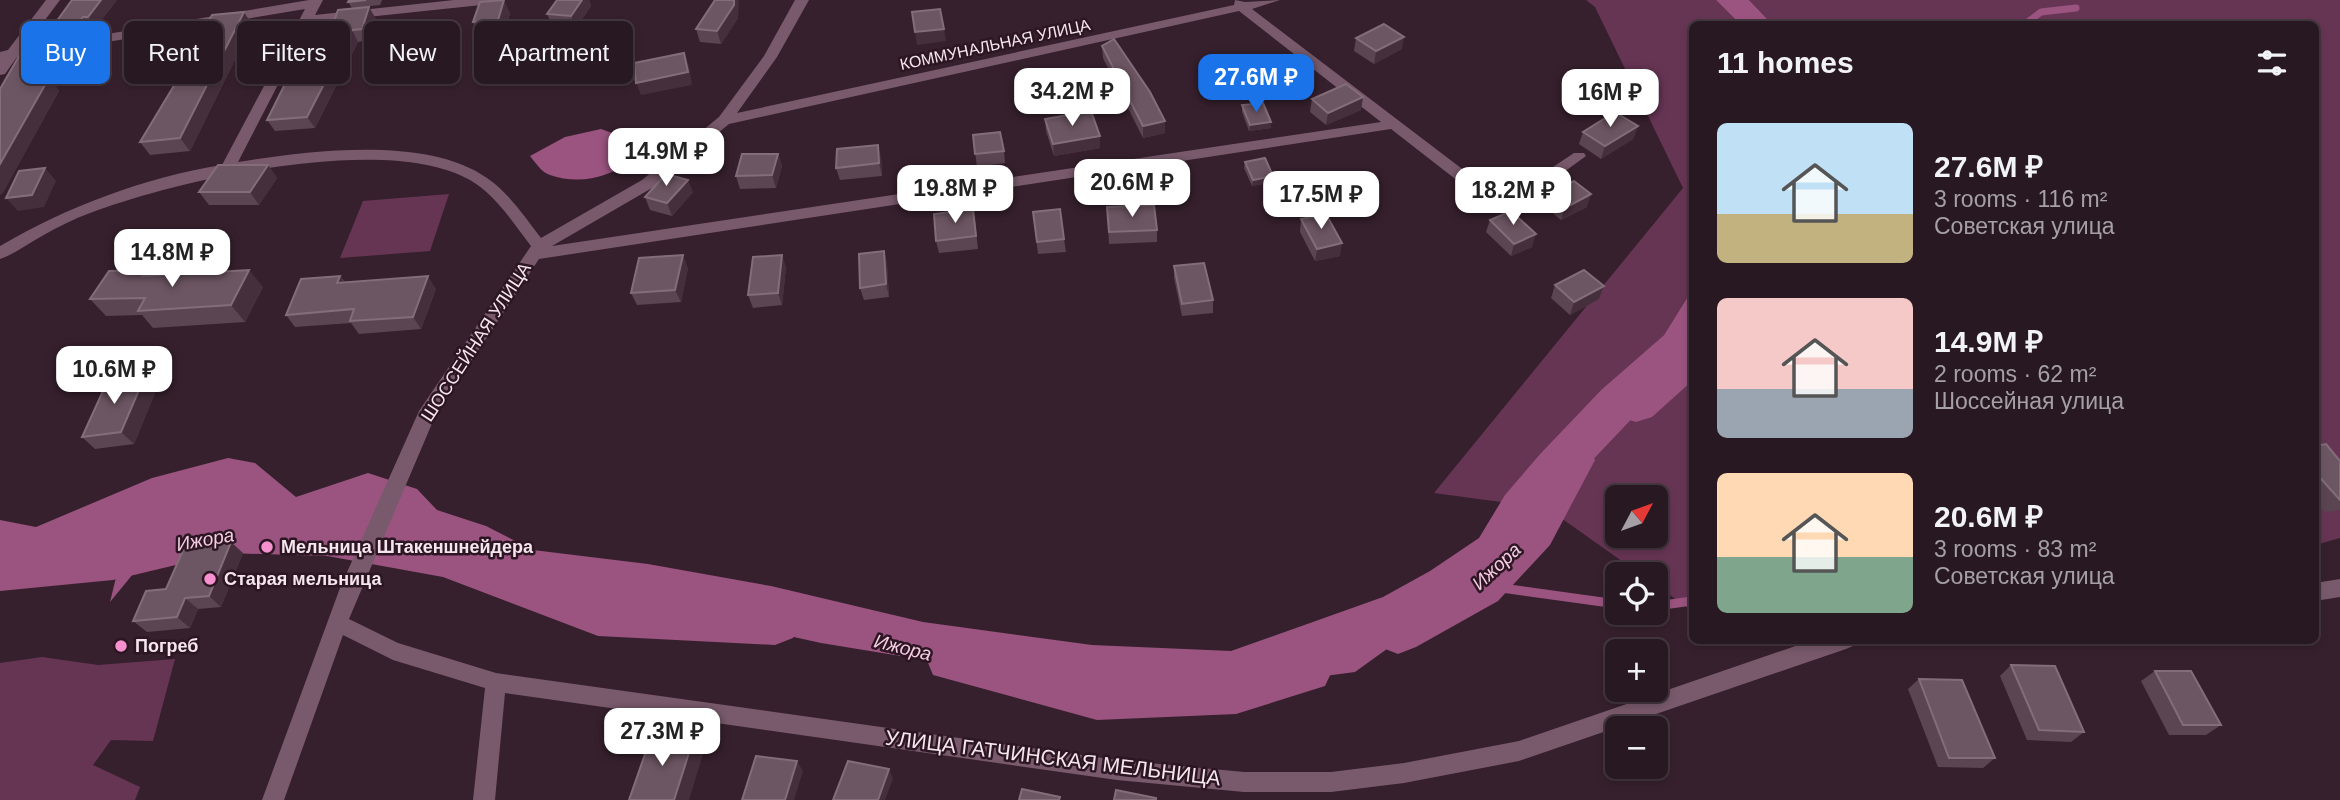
<!DOCTYPE html>
<meta charset="utf-8">
<style>
:root{--surface:#281822;--page:#34252f;--text:#f1f3f6;--muted:#a5a0a5;--line:#443740;--accent:#1a73e8}
body{margin:0;font-family:Helvetica,sans-serif;background:var(--page);color:var(--text);height:100vh;display:flex;flex-direction:column;font-size:26px;white-space:nowrap}
*{box-sizing:border-box;margin:0}
p{font-size:23px;color:var(--muted)}
.icon{flex:none;width:38px;height:38px;fill:none;stroke:currentColor;stroke-width:2;stroke-linecap:round;stroke-linejoin:round}
.map{position:relative;flex:1;overflow:hidden}
.details{position:absolute;left:1689px;top:21px;width:630px;height:623px;display:flex;flex-direction:column;background:var(--surface);border-radius:10px;box-shadow:0 4px 10px #0003,0 0 0 2px var(--line)}
.details>*{flex:none}
.top-card{position:absolute;left:21px;top:21px;width:665px;height:63px;display:flex;gap:14px}
.needle{width:46px;rotate:49deg}
.fabs{position:absolute;left:1605px;top:485px;display:grid;gap:14px}
.fabs a{display:grid;place-items:center;width:63px;height:63px;border-radius:10px;background:var(--surface);box-shadow:0 4px 10px #0003,0 0 0 2px var(--line);font-size:35px}
.price{position:absolute;translate:-50% -60px;padding:0 16px;border-radius:14px;background:#fff;color:#222;font-size:23px;line-height:46px;filter:drop-shadow(0 2px 4px #0008)}
.price::after{content:'';position:absolute;left:50%;top:42px;width:21px;height:16px;margin-left:-10px;background:inherit;clip-path:polygon(0 0,100% 0,50% 100%)}
.price.current{background:var(--accent);color:#fff}
ul{padding:0;list-style:none}
li{display:flex;align-items:center;gap:21px;height:175px;padding:0 28px}
li span{display:grid;place-items:center;flex:none;width:196px;height:140px;border-radius:10px;color:#555}
li>.icon{margin-inline-start:auto}
span .icon{width:84px;height:84px;fill:#fffc;stroke-width:1}
li b{font-size:30px}
h2{display:flex;justify-content:space-between;align-items:center;height:84px;padding:0 28px;font-size:30px}
.chip{padding:0 24px;border-radius:10px;background:var(--surface);box-shadow:0 4px 10px #0003,0 0 0 2px var(--line);font-size:24px;line-height:63px}
.chip.current{background:var(--accent);color:#fff}
.map>svg:first-child{display:block}
</style>
<div class="map">
<svg width="2340" height="800" viewBox="0 0 2340 800">
<rect width="100%" height="100%" fill="#36202d"/>
<!-- green -->
<g fill="#673554" fill-rule="evenodd">
<path d="M1586,0H1716L1740,24H1692V290L1664,335L1601,390L1540,454L1501,502L1434,493L1683,188L1595,7Z"/>
<path d="M1749,0H2340V538L2315,545V24H1772Z"/>
<path d="M449,194L430,251L340,258L363,201Z"/>
<path d="M1692,352V611L1656,585V574H1640L1547,508ZM1617,497H1656V536H1617Z"/>
<path d="M42,657L98,665L175,659L153,741L111,740L93,765L140,787L135,800H0V663Z"/>
</g>
<!-- water -->
<g fill="#9a547f">
<path d="M1716,0H1749L1772,24H1740Z"/>
<path d="M601,129L626,138L638,157C613,176 581,186 550,175C542,173 535,162 530,156L565,137Z"/>
<path d="M1692,290V352L1679,369L1547,508L1516,546L1448,605L1355,672L1234,688L1126,693L821,643L703,617L617,615L507,585L485,567L399,537L323,517L251,542L192,549L133,574L110,602L120,561L115,548L64,551L20,566L0,563V520L36,527L152,478L228,458L255,463L296,497L368,473L417,489L437,510L486,526L533,550L648,564L771,586L923,622L1092,645L1231,651L1383,597L1430,571L1479,538L1505,495L1540,454L1601,390L1664,335Z"/>
</g>
<g fill="none" stroke-linecap="round" stroke-linejoin="round">
<!-- stream-far1 -->
<path stroke="#9a547f" stroke-width="7" d="M2025,24L2041,12L2076,8"/>
<!-- stream -->
<g stroke="#9a547f" stroke-width="9">
<path d="M1480,585L1617,604"/>
<path d="M1656,606L1692,601"/>
</g>
<!-- river -->
<g fill="#9a547f" fill-rule="evenodd">
<path d="M1692,339V381L1652,417L1636,422L1620,417L1613,404C1626,381 1667,347 1692,339Z"/>
<path d="M1571,441L1588,447L1595,460L1550,545L1498,601L1416,647L1398,654L1380,647L1372,631L1380,615L1462,569L1516,515L1554,447Z"/>
<path d="M226,511L327,514L445,535L598,590L775,599L793,606L801,622L793,638L775,645L598,636L443,577L327,556L226,553L113,580L0,591V547L113,538Z"/>
<path d="M952,634L1097,670L1236,664L1306,645L1325,652L1333,669L1325,686L1236,714L1097,720L933,675L926,658L933,641Z"/>
</g>
<!-- minor -->
<g fill="#795a6c" fill-rule="evenodd">
<path d="M46,0H60L24,48L309,0H323L315,15L454,0H498L491,4L310,23L238,162C308,151 426,135 487,178C509,193 525,217 541,238L642,180L719,117L764,56L795,0H809L777,57L737,113L1234,5L1235,0L1245,2L1280,0L1252,9L1482,184L1502,196L1511,195L1574,153H1584L1586,156L1520,204L1500,206L1472,192L1391,129L539,259L436,414L349,619L398,643L496,673L1117,760L1244,772H1331L1404,763L1519,741L1813,640H1856L1853,646L1846,649L1519,761L1404,783L1331,792H1244L1117,780L505,693L495,800H473L485,688L393,660L343,635L284,800H262L340,588L419,411L531,246C513,223 496,195 470,180C386,132 177,180 90,213C74,219 57,227 42,236C29,243 15,254 0,259V246C69,206 143,178 222,165L305,9L17,57L5,74L0,75V52L8,50ZM1239,11L1381,122L552,246L652,188L729,124Z"/>
<path d="M2340,579V597L2315,601V583Z"/>
</g>
</g>
<!-- wall -->
<g fill="#5c4553">
<path d="M117,0L96,27L91,28L86,35L67,38L76,50L53,83L59,91L2,194L58,38L51,29Z"/>
<path d="M349,0H382L380,5L352,8L348,2Z"/>
<path d="M557,0H589L591,6L576,28L553,27L547,14Z"/>
<path d="M338,10L376,19L369,40L358,42L315,128L275,131L267,120L283,87L279,80L321,57Z"/>
<path d="M244,12L252,25L190,151L150,155L140,142L186,66L185,64Z"/>
<path d="M510,13L504,33L479,35L473,22Z"/>
<path d="M738,18L721,44L700,42L696,29Z"/>
<path d="M1356,38L1402,49L1374,64L1354,51Z"/>
<path d="M1102,46L1165,133L1143,138L1103,58Z"/>
<path d="M1363,97L1361,110L1326,125L1310,112L1312,99Z"/>
<path d="M1242,105L1271,128L1249,131L1242,112Z"/>
<path d="M1045,119L1100,148L1054,156L1046,131Z"/>
<path d="M1638,126L1633,139L1601,159L1579,144L1583,132Z"/>
<path d="M973,135L1004,151L1005,163L977,167Z"/>
<path d="M778,154L782,166L776,188L740,189L736,176Z"/>
<path d="M881,157L882,176L840,180L836,168Z"/>
<path d="M1245,162L1273,182L1252,186L1244,168Z"/>
<path d="M268,165L277,178L259,205H209L199,192Z"/>
<path d="M693,192L672,216L650,210L645,197Z"/>
<path d="M1549,194L1587,207L1561,220L1545,207Z"/>
<path d="M1107,207L1157,230V242L1109,244Z"/>
<path d="M1033,212L1064,239L1066,252L1038,254Z"/>
<path d="M1301,219L1340,256L1315,261L1300,232Z"/>
<path d="M1490,220L1532,247L1511,256L1486,232Z"/>
<path d="M975,222L978,249L939,253L936,241Z"/>
<path d="M884,251L887,264L889,297L864,300L860,288Z"/>
<path d="M1174,266L1213,300V313L1182,316L1174,278Z"/>
<path d="M786,267L782,305L753,308L748,295Z"/>
<path d="M688,268L681,302L637,305L631,293Z"/>
<path d="M340,276L345,282L436,289L421,329L359,334L351,323L295,327L286,315Z"/>
<path d="M1555,285L1604,286L1599,299L1570,315L1551,298Z"/>
<path d="M263,287L245,322L153,328L142,315L106,316L90,299Z"/>
<path d="M145,376L157,388L134,444L95,449L82,437Z"/>
<path d="M2315,446L2340,461V510L2325,512L2315,500Z"/>
<path d="M243,553L221,607L198,609L190,628L147,632L133,621L166,589Z"/>
<path d="M2011,665L2084,732L2071,742L2027,740L2000,676Z"/>
<path d="M2155,671L2221,725L2206,735H2169L2141,681Z"/>
<path d="M1919,679L1995,758L1983,768L1938,767L1908,689Z"/>
</g>
<!-- shaded-wall -->
<g fill="#462f3d">
<path d="M101,0H117L96,27L88,17Z"/>
<path d="M504,0L510,13L504,33L498,20Z"/>
<path d="M582,0H589L591,6L576,28L571,16Z"/>
<path d="M734,0H739L738,18L721,44L717,31Z"/>
<path d="M369,7L376,19L369,40L362,29Z"/>
<path d="M244,12L252,25L190,151L180,138Z"/>
<path d="M83,17L91,28L86,35L67,38L76,50L53,83L59,91L2,194L0,195V164L36,79L59,39L51,29Z"/>
<path d="M944,29L946,41L917,45L915,32Z"/>
<path d="M352,30L358,42L315,128L307,117Z"/>
<path d="M1404,37L1402,49L1374,64L1376,51Z"/>
<path d="M684,53L689,66L692,85L641,95L636,83Z"/>
<path d="M1363,97L1361,110L1326,125L1328,113Z"/>
<path d="M1165,121V133L1143,138V126Z"/>
<path d="M1271,122V128L1249,131L1250,125Z"/>
<path d="M1638,126L1633,139L1601,159L1605,146Z"/>
<path d="M1100,136V148L1054,156L1053,144Z"/>
<path d="M878,145L881,157L882,176L879,163Z"/>
<path d="M778,154L782,166L776,188L772,175Z"/>
<path d="M268,165L277,178L259,205L250,192Z"/>
<path d="M45,168L56,181L44,207L18,211L6,198Z"/>
<path d="M1273,176V182L1252,186L1253,180Z"/>
<path d="M688,180L693,192L672,216L667,203Z"/>
<path d="M1591,194L1587,207L1561,220L1565,208Z"/>
<path d="M1536,234L1532,247L1511,256L1514,244Z"/>
<path d="M1342,243L1340,256L1315,261L1317,249Z"/>
<path d="M884,251L887,264L889,297L886,284Z"/>
<path d="M683,255L688,268L681,302L675,290Z"/>
<path d="M782,255L786,267L782,305L778,293Z"/>
<path d="M147,270L162,287L143,276Z"/>
<path d="M249,270L263,287L245,322L231,305Z"/>
<path d="M340,276L349,289L337,283Z"/>
<path d="M428,276L436,289L421,329L413,317Z"/>
<path d="M1604,286L1599,299L1570,315L1574,302Z"/>
<path d="M145,376L157,388L134,444L121,432Z"/>
<path d="M231,542L243,553L221,607L209,596Z"/>
<path d="M185,598L198,609L190,628L177,617Z"/>
<path d="M694,737L704,751L689,800H674Z"/>
<path d="M797,761L803,771L794,800H785Z"/>
<path d="M889,769L893,779L885,800H878Z"/>
</g>
<!-- building -->
<g fill="#6d5663" stroke="#826d79" stroke-width="2">
<path d="M72,0H101L88,17H83L78,24L51,29Z"/>
<path d="M349,0H366L348,2Z"/>
<path d="M504,0L498,20L473,22L480,2Z"/>
<path d="M557,0H582L571,16L547,14Z"/>
<path d="M715,0H734V5L717,31L696,29Z"/>
<path d="M369,7L362,29L352,30L307,117L267,120L287,80H279L293,58L321,57L338,10Z"/>
<path d="M940,9L944,29L915,32L912,12Z"/>
<path d="M244,12L180,138L140,142L187,64H185L212,15Z"/>
<path d="M1384,24L1404,37L1376,51L1356,38Z"/>
<path d="M66,37L36,79L49,78L0,164V89L26,44Z"/>
<path d="M1114,39L1150,92L1165,121L1143,126L1102,46Z"/>
<path d="M684,53L688,72L636,83L634,63Z"/>
<path d="M1346,84L1363,97L1328,113L1312,99Z"/>
<path d="M1263,103L1271,122L1250,125L1242,105Z"/>
<path d="M1091,111L1100,136L1053,144L1045,119Z"/>
<path d="M1615,112L1638,126L1605,146L1583,132Z"/>
<path d="M1000,132L1004,151L975,154L973,135Z"/>
<path d="M878,145L879,163L836,168L837,149Z"/>
<path d="M742,154H778L772,175L736,176Z"/>
<path d="M1265,158L1273,176L1253,180L1245,162Z"/>
<path d="M218,165H268L250,192H199Z"/>
<path d="M45,168L32,195L6,198L19,171Z"/>
<path d="M666,174L688,180L667,203L645,197Z"/>
<path d="M1574,181L1591,194L1565,208L1549,194Z"/>
<path d="M1154,205L1157,230L1109,232L1107,207Z"/>
<path d="M973,209L976,236L936,241L934,214Z"/>
<path d="M1060,209L1064,239L1037,242L1033,212Z"/>
<path d="M1511,211L1536,234L1514,244L1490,220Z"/>
<path d="M1326,214L1342,243L1317,249L1301,219Z"/>
<path d="M884,251L886,284L860,288L859,254Z"/>
<path d="M683,255L675,290L631,293L639,258Z"/>
<path d="M782,255L778,293L748,295L753,257Z"/>
<path d="M1204,263L1213,300L1182,304L1174,266Z"/>
<path d="M147,270L143,276L249,270L231,305L138,311L145,298L90,299L109,271Z"/>
<path d="M1584,270L1604,286L1574,302L1555,285Z"/>
<path d="M340,276L337,283L428,276L413,317L350,321L354,309L286,315L301,279Z"/>
<path d="M145,376L121,432L82,437L108,380Z"/>
<path d="M2326,444L2340,461V500L2315,472V446Z"/>
<path d="M231,542L209,596L185,598L177,617L133,621L146,591L166,589L185,546Z"/>
<path d="M2011,665L2055,666L2084,732L2039,730Z"/>
<path d="M2155,671H2191L2221,725H2183Z"/>
<path d="M1919,679L1962,680L1995,758H1949Z"/>
<path d="M652,734L694,737L674,800H629Z"/>
<path d="M756,756L797,761L785,800H742Z"/>
<path d="M848,761L889,769L878,800H833Z"/>
<path d="M1022,789L1060,797L1059,800H1019Z"/>
<path d="M1116,790L1156,798V800H1114Z"/>
</g>
<!-- markers -->
<g fill="#f790ce" stroke="#2c1623" stroke-width="2.5">
<circle cx="267" cy="547" r="7"/>
<circle cx="210" cy="579" r="7"/>
<circle cx="121" cy="646" r="7"/>
</g>
<g text-anchor="middle" stroke-width="5" stroke-linejoin="round" paint-order="stroke">
<!-- far-street labels -->
<g font-size="16" fill="#f5e5ed" stroke="#2c1623">
<text transform="translate(995 44) rotate(-12)" y="6">КОММУНАЛЬНАЯ УЛИЦА</text>
</g>
<!-- street labels -->
<g font-size="18" fill="#f5e5ed" stroke="#2c1623">
<text transform="translate(476 342) rotate(-57)" y="6">ШОССЕЙНАЯ УЛИЦА</text>
</g>
<!-- poi labels -->
<g font-size="18" font-weight="bold" fill="#f5e5ed" stroke="#2c1623" text-anchor="start">
<text x="281" y="553">Мельница Штакеншнейдера</text>
<text x="224" y="585">Старая мельница</text>
<text x="135" y="652">Погреб</text>
</g>
<!-- water labels -->
<g font-size="19" font-style="italic" fill="#f6cde3" stroke="#2c1623">
<text transform="translate(205 539) rotate(-10)" y="7">Ижора</text>
<text transform="translate(1496 566) rotate(-43)" y="7">Ижора</text>
<text transform="translate(903 647) rotate(14)" y="7">Ижора</text>
</g>
<!-- near-street labels -->
<g font-size="21" fill="#f5e5ed" stroke="#2c1623">
<text transform="translate(1053 758) rotate(7)" y="7">УЛИЦА ГАТЧИНСКАЯ МЕЛЬНИЦА</text>
</g>
</g>
</svg>
<div class="fabs">
<a><svg class="needle" viewBox="-14 -14 28 28"><path d="M0-13l5 13h-10z" fill="#e53935"/><path d="M0 13l5-13h-10z" fill="#a5a0a5"/></svg></a>
<a><svg class="icon" aria-label="locate" viewBox="0 0 24 24"><circle cx="12" cy="12" r="6"/><path d="M12 2v4M12 18v4M2 12h4M18 12h4"/></svg></a>
<a>+</a>
<a>−</a>
</div>
<b class="price current" style="left:1256px;top:114px">27.6M ₽</b>
<b class="price" style="left:1072px;top:128px">34.2M ₽</b>
<b class="price" style="left:1610px;top:129px">16M ₽</b>
<b class="price" style="left:666px;top:188px">14.9M ₽</b>
<b class="price" style="left:1132px;top:219px">20.6M ₽</b>
<b class="price" style="left:955px;top:225px">19.8M ₽</b>
<b class="price" style="left:1513px;top:227px">18.2M ₽</b>
<b class="price" style="left:1321px;top:231px">17.5M ₽</b>
<b class="price" style="left:172px;top:289px">14.8M ₽</b>
<b class="price" style="left:114px;top:406px">10.6M ₽</b>
<b class="price" style="left:662px;top:768px">27.3M ₽</b>
<div class="top-card">
<a class="chip current">Buy</a>
<a class="chip">Rent</a>
<a class="chip">Filters</a>
<a class="chip">New</a>
<a class="chip">Apartment</a>
</div>
<section class="details">
<h2>11 homes<svg class="icon" aria-label="filters" viewBox="0 0 24 24"><path d="M4 7h16M4 17h16"/><circle cx="9" cy="7" r="2"/><circle cx="15" cy="17" r="2"/></svg></h2>
<ul>
<li><span style="background:linear-gradient(#bfe0f5 65%,#c2b280 0)"><svg class="icon" aria-label="home" viewBox="0 0 24 24"><path d="M3 11l9-7 9 7M6 9v11h12V9"/></svg></span><div><b>27.6M ₽</b><p>3 rooms · 116 m²</p><p>Советская улица</p></div></li>
<li><span style="background:linear-gradient(#f6c9c9 65%,#9aa5b1 0)"><svg class="icon" aria-label="home" viewBox="0 0 24 24"><path d="M3 11l9-7 9 7M6 9v11h12V9"/></svg></span><div><b>14.9M ₽</b><p>2 rooms · 62 m²</p><p>Шоссейная улица</p></div></li>
<li><span style="background:linear-gradient(#ffd9b3 60%,#7fa58c 0)"><svg class="icon" aria-label="home" viewBox="0 0 24 24"><path d="M3 11l9-7 9 7M6 9v11h12V9"/></svg></span><div><b>20.6M ₽</b><p>3 rooms · 83 m²</p><p>Советская улица</p></div></li>
</ul>
</section>
</div>
